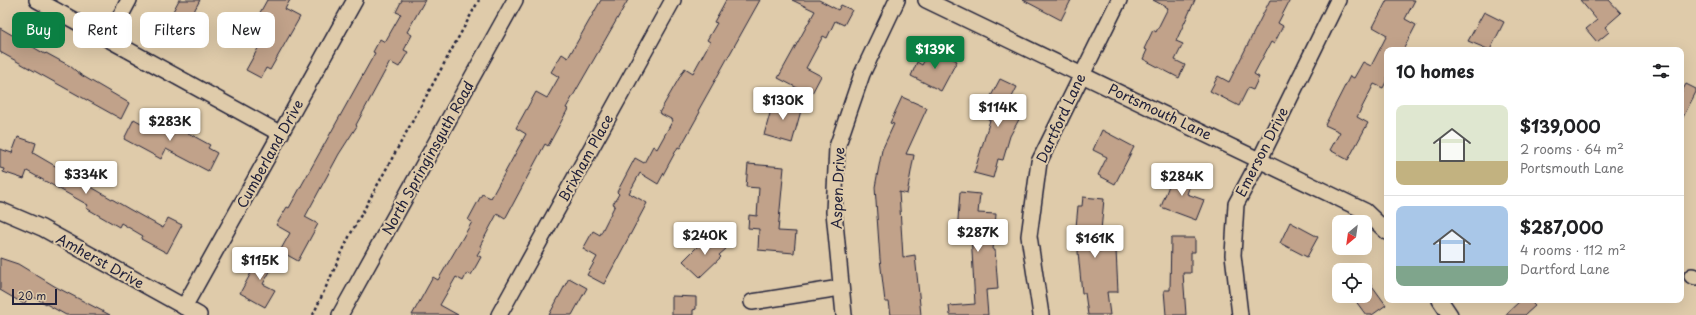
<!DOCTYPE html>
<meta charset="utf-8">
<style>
:root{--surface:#fff;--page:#f6f6f6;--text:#202124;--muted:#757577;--line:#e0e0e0;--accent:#0b8043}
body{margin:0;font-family:"Playpen Sans",sans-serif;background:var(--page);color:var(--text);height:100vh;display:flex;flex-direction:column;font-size:15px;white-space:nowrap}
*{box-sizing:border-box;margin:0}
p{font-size:13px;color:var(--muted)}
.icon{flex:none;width:22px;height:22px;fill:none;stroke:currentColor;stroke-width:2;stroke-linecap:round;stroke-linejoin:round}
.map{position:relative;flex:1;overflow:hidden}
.panel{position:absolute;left:1384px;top:47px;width:300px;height:256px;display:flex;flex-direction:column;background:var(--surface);border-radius:8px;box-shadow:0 4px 16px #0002}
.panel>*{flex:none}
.guide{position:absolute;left:12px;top:12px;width:380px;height:36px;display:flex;gap:8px}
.needle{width:26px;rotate:209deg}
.tools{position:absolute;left:1332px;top:215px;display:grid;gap:8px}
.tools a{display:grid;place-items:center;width:40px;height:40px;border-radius:8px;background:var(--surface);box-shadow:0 4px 16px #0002;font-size:20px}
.scale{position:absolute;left:12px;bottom:10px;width:45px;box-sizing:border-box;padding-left:4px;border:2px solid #22223b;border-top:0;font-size:11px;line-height:14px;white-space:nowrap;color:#22223b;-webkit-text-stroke:3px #dfcbaa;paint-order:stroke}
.price{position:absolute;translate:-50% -34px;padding:0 9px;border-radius:4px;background:#fff;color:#222;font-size:13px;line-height:26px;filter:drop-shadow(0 1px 2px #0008)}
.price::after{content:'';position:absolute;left:50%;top:24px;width:12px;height:9px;margin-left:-6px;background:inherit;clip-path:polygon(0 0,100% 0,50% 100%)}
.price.active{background:var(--accent);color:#fff}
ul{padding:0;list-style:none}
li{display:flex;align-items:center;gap:12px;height:100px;padding:0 12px}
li+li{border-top:1px solid var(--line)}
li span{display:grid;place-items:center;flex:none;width:112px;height:80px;border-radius:8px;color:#555}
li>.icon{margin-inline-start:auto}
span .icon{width:48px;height:48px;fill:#fffc;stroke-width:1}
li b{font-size:17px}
h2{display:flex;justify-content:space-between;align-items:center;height:48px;padding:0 12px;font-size:17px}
.tag{padding:0 14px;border-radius:8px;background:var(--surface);box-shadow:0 4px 16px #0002;font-size:14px;line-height:36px}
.tag.active{background:var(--accent);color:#fff}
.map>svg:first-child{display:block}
</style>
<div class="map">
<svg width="1696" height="315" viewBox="0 0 1696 315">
<rect width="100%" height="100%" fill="#dfcbaa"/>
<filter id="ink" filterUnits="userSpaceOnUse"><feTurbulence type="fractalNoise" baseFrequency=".025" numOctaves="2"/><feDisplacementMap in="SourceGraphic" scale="8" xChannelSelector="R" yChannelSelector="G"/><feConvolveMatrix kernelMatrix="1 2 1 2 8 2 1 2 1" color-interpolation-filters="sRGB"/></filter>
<g filter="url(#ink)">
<!-- building -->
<g fill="#c1a28a" stroke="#22223b">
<path d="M179,0H200L181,35L165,26Z"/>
<path d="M267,0H290L285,9L300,17L270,70L266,68L261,78L246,70L271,25L257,18Z"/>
<path d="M402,0H425L407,32L412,35L404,50L408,52L399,67L390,62L356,125L357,126L339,154L305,217L318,224L298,261L280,251L290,233L276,225L287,207L289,208L375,53L373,52L380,39L385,42L401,14L396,12Z"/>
<path d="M601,0H628L566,108L568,109L548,146L545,144L505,219L497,214L480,246L482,247L477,255L481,257L471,275L467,273L463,281L456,277L440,305L458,315H412L433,277L438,280L472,222L468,220L482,194L491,198L526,134L516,128L536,92L547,98L559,77L551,72L562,54L568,58Z"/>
<path d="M726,0H760L698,111L700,112L680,148L678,147L658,184L640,173L629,193L647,203L604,284L587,275L597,257L583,249L593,231L600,235L615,205L613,204L619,194L617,192L635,158L644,163L653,146L657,149L673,120L659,113L685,68L693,73L710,42L707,40L717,23L714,22Z"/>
<path d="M792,0H819L838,10L841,5L852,10L844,25L835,21L827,38L823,36L806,68L821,76L811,95L778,78L815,11Z"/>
<path d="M1023,0H1071L1061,20Z"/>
<path d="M1153,0H1195L1176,41L1183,44L1175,60L1185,65L1179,78L1143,59L1147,50L1144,49L1153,30L1156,32L1168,8Z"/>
<path d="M1270,0H1290L1278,23L1283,26L1274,44L1271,42L1254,74L1259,77L1253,90L1248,88L1239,106L1210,91L1218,76L1229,82Z"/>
<path d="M1387,0H1415L1405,19L1416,25L1403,50H1387V80L1383,88L1374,84L1357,117L1368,123L1348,160L1330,150L1340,132L1325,125L1350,76L1354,78L1363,62L1371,66L1387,35L1373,27Z"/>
<path d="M1580,0H1609L1621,13L1605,27L1609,32L1597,42L1586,29L1597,20Z"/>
<path d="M1484,12L1504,22L1490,50L1468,41Z"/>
<path d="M0,28L45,54L46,53L70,66L81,75L129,103L121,119L0,52Z"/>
<path d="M931,48L957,61L941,91L911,76L917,62L922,65Z"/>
<path d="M1000,79L1017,87L1008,105L1023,112L1010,136L1003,160L998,159L993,178L974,173L990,120L981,115Z"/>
<path d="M1686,84L1696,89V92L1681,121V93Z"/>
<path d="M902,97L927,108L906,154L914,155L907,194L899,192L903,257L915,255L921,315H891L889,302H885L880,259L875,187L882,150L894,124L890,123Z"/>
<path d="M774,99L802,107L792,143L764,135Z"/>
<path d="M157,116L210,145L208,148L217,153L208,171L166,149L161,159L124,139L134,119L150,128Z"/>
<path d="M1102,130L1134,147L1115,184L1098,175L1107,157L1093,150Z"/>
<path d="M18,137L36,143L33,153L129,209L163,228L168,218L182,225L167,253L141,239L143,236L121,223L119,227L86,208L88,205L27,171L24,179L3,172L4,169L0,168V149L12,153Z"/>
<path d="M748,164L784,167L778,231L796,232L794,253L758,250L759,229L748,228L749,215L757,216L759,188L746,187Z"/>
<path d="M1175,169L1193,176L1187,194L1204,200L1196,220L1161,207Z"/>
<path d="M960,192L980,194L978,213L996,214L993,250H995L998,289L986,290L988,315H950L949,306L975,304L971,234L957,233Z"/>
<path d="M1083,197L1104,199L1099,251L1116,250L1118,292H1107L1110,315H1088L1085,293H1082L1078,252L1081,227H1076L1078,206H1082Z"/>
<path d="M1290,222L1318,237L1307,257L1280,243Z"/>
<path d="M708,236L719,242L726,249L719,255L721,257L700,277L683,261Z"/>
<path d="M1171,238H1195V252H1191V273H1183L1186,315H1166L1164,290H1170Z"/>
<path d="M263,251L277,259L263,284L275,290L265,307L240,293Z"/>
<path d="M0,258L18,264L56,287L110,315H66L30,295L24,304L0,290Z"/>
<path d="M1365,276L1386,305L1372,315H1366L1352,296H1365Z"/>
<path d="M569,278L587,288L572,315H549Z"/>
<path d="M672,296L696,297V309L693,310V315H672Z"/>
<path d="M1521,300H1529L1535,306L1525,315H1505Z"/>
</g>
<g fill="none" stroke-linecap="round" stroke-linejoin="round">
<defs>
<g id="minor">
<path d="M37,0L281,134"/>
<path d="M926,0L1365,211L1387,232"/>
<path d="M108,39L129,0"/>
<path d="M0,210L42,228L199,315"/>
<path d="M1692,276L1696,277"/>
<path d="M1440,300L1450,315"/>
<path d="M752,302L840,288"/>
<path d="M184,307L355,0"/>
<path d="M340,315L515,0"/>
<path d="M499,315L673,0"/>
<path d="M844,315L834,212L837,147L862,74L897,0"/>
<path d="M1041,315L1029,236L1039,162L1119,0"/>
<path d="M1240,315L1233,255L1236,204L1260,159L1338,0"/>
</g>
</defs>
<!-- minor casing -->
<use href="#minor" stroke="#22223b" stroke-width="18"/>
<!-- path -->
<path stroke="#22223b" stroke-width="2.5" stroke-dasharray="3 3" stroke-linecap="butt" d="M313,315L350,235L479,0"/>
<!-- minor -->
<use href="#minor" stroke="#dfcbaa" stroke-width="15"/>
</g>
</g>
<g text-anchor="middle" stroke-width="4" stroke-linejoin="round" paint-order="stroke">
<!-- street labels -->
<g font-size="14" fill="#22223b" stroke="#dfcbaa">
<text transform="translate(1160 112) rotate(25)" y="5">Portsmouth Lane</text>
<text transform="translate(1061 118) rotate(-65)" y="5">Dartford Lane</text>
<text transform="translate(1262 152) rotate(-63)" y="5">Emerson Drive</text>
<text transform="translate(270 154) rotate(-61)" y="5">Cumberland Drive</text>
<text transform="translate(428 158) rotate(-61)" y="5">North Springinsguth Road</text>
<text transform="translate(586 158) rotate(-61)" y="5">Brixham Place</text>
<text transform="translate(838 188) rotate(-88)" y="5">Aspen Drive</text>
<text transform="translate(100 261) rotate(29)" y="5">Amherst Drive</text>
</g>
</g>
</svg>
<div class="tools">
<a><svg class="needle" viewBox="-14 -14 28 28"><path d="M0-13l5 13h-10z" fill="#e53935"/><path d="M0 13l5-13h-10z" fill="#757577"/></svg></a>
<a><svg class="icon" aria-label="locate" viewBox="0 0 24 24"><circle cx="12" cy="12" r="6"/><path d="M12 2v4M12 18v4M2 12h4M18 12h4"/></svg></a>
</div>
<div class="scale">20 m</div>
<b class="price active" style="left:935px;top:70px">$139K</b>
<b class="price" style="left:783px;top:121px">$130K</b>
<b class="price" style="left:998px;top:128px">$114K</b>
<b class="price" style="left:170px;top:142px">$283K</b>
<b class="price" style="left:86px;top:195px">$334K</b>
<b class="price" style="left:1182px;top:197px">$284K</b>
<b class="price" style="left:978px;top:253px">$287K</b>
<b class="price" style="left:705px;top:256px">$240K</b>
<b class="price" style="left:1095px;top:259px">$161K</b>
<b class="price" style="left:260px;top:281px">$115K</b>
<div class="guide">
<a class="tag active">Buy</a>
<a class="tag">Rent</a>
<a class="tag">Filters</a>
<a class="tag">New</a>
</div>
<section class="panel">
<h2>10 homes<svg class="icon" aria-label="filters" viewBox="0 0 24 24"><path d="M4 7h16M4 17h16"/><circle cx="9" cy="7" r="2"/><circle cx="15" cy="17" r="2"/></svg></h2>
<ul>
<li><span style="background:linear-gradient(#dfe7d0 70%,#c2b280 0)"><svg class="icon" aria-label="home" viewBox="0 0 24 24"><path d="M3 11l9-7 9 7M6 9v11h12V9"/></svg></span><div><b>$139,000</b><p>2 rooms · 64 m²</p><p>Portsmouth Lane</p></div></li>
<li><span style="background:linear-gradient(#a9c7e8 75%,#7fa58c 0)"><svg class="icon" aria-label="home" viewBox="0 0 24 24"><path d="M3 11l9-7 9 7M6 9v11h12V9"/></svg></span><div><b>$287,000</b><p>4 rooms · 112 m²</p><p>Dartford Lane</p></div></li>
</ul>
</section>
</div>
